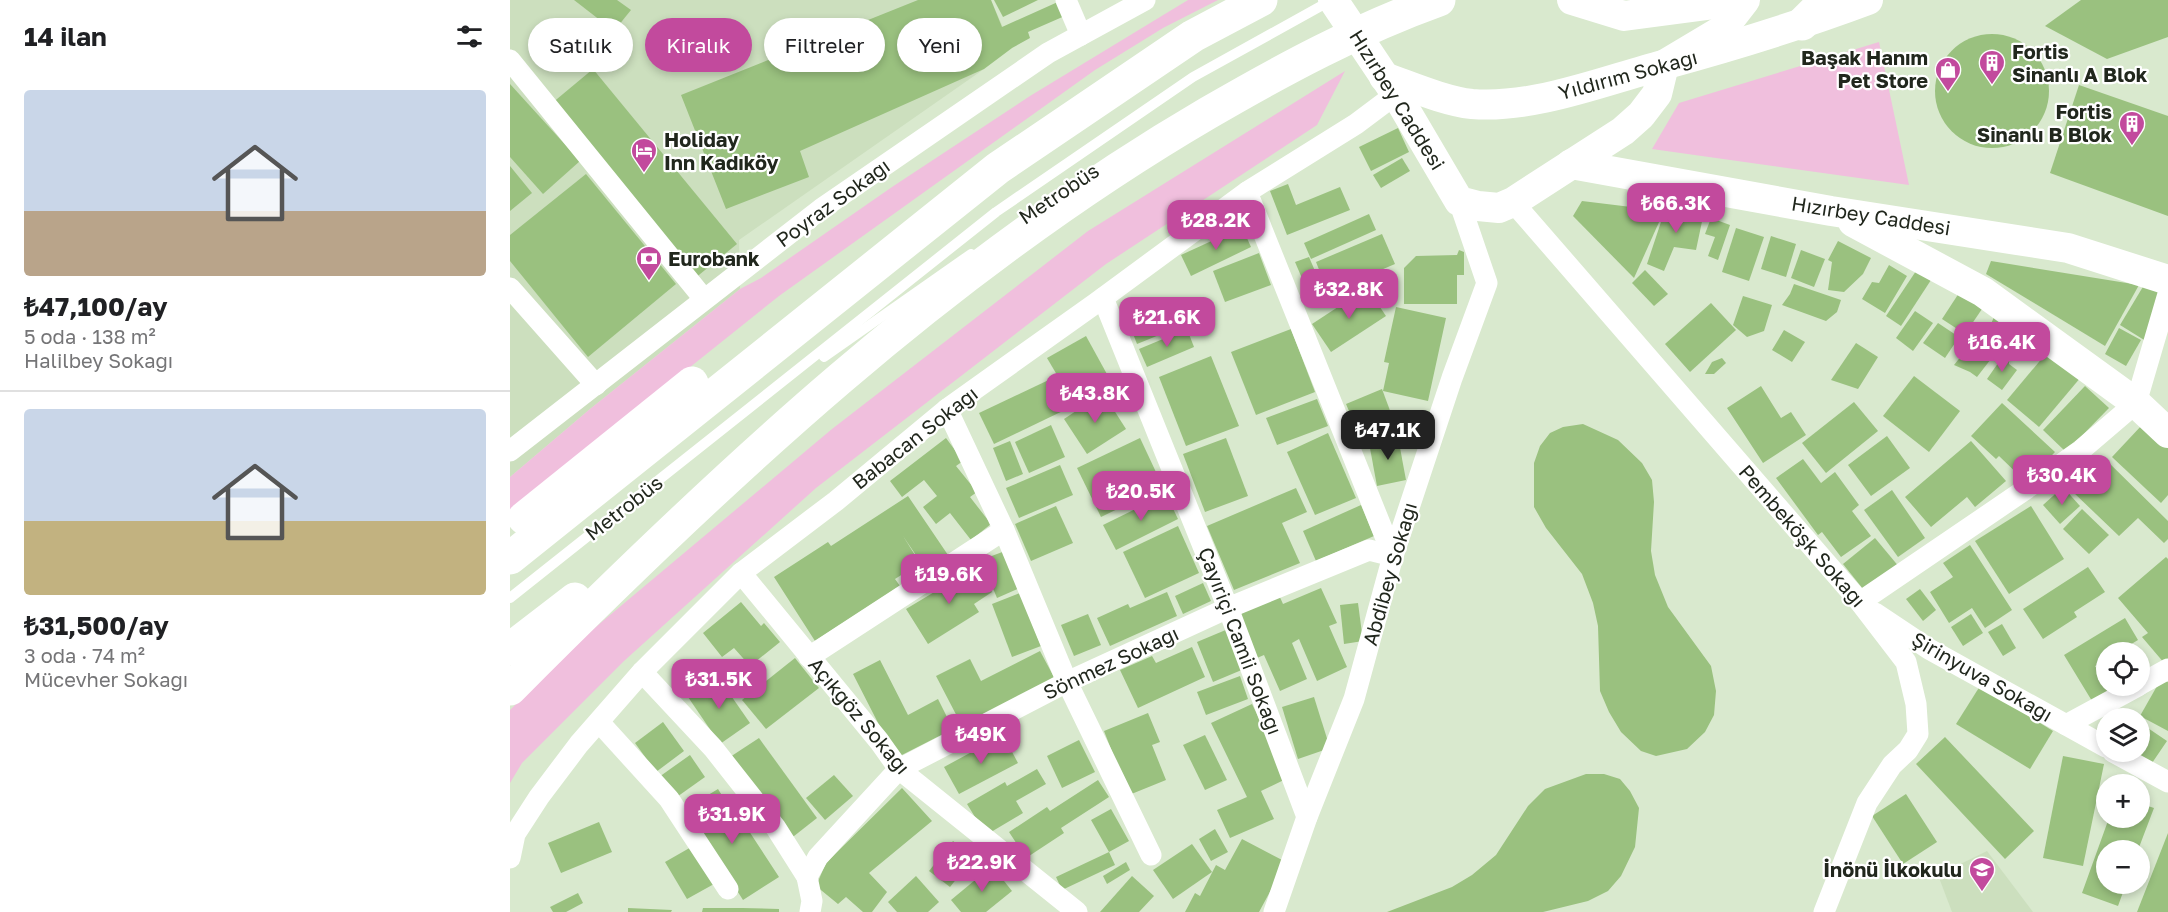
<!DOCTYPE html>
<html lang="tr">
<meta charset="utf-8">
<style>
:root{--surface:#fff;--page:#f2f2f2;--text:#202124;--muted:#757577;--line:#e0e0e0;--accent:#c24a9d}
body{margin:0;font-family:"Golos Text",sans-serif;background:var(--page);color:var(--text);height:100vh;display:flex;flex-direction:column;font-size:22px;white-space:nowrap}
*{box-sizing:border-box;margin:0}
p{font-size:20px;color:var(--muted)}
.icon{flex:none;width:33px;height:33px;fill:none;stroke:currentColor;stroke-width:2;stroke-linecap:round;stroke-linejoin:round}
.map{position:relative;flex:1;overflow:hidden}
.side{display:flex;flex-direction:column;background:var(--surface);width:510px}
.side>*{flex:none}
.guide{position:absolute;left:18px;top:18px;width:570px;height:54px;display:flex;gap:12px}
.tools{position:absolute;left:1586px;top:642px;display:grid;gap:12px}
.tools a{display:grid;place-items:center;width:54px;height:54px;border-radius:50%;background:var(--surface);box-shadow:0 3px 9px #0003;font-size:30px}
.price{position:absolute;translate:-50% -51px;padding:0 14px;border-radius:12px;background:var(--accent);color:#fff;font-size:20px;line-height:39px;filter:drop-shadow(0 2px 3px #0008)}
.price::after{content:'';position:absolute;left:50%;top:36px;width:18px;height:14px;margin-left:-9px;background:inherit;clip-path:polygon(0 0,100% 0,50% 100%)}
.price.on{background:#222;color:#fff}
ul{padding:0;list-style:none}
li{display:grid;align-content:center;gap:12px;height:318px;padding:0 24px}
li+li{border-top:2px solid var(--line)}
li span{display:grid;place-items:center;height:186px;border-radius:6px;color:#555}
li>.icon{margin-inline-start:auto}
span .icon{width:108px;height:108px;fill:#fffc;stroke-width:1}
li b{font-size:26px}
h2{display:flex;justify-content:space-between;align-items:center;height:72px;padding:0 24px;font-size:26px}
.tag{padding:0 21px;border-radius:27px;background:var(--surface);box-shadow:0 3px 9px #0003;font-size:21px;line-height:54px}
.tag.on{background:var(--accent);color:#fff}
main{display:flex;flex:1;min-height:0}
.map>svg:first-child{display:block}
</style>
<main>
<section class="side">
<h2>14 ilan<svg class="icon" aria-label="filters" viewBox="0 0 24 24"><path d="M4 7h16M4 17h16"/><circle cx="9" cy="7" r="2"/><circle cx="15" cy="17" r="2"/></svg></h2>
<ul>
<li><span style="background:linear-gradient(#c9d6e8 65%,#b9a48a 0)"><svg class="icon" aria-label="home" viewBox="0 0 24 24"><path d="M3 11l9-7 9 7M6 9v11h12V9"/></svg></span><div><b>₺47,100/ay</b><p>5 oda · 138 m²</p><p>Halilbey Sokağı</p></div></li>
<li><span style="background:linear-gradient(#c9d6e8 60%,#c2b280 0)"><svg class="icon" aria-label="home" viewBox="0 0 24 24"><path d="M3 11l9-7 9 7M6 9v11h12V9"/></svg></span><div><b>₺31,500/ay</b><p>3 oda · 74 m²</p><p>Mücevher Sokağı</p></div></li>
</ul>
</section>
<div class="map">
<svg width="1658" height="912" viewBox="0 0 1658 912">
<rect width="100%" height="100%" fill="#d9e9ce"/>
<!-- built -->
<g fill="#ccdfbe">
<path d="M0,0H481L502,48L474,69L229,240L230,289L80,409L0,477Z"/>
<path d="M1477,851L1523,912H1442L1428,875Z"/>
</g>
<!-- green -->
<g fill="#f0bfdd">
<path d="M678,0H708L653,28L585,70L269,296L0,511V477L80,409L230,289L251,278L382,187L520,96Z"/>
<path d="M1369,42L1399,185L1142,149L1169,103Z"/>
<path d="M835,71L807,125L596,264L306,488L114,661L12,763L0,783V710L81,631L322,429L578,231Z"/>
</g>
<!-- building -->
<g fill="#9ac17f">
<path d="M64,0H107L121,10L104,31Z"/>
<path d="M408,0H481L492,27L550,1L557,15L518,32L520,38L502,48L474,69L290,151L299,177L216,209L171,95Z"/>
<path d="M484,0H528L493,17Z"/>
<path d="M1571,0H1658V37L1597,59L1535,26Z"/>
<circle cx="1482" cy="91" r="57"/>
<path d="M83,69L227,244L184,279L41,104Z"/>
<path d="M0,84L70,161L33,194L0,157Z"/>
<path d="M1569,85L1658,116V216L1540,173Z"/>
<path d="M888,128L899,152L861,171L849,147Z"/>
<path d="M892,158L900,171L871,188L863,175Z"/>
<path d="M0,166L22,193L0,211Z"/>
<path d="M76,174L166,284L78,357L0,261V235Z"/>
<path d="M778,184L786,205L830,187L840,210L777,235L760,191Z"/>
<path d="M1072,201L1154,211L1124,278L1063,216Z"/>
<path d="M1157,204L1194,212L1186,250L1164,247L1154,271L1137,264Z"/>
<path d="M859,214L866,230L801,259L794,243Z"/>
<path d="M1201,218L1220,225L1208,260L1198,256L1205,237L1195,234Z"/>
<path d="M732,227L741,247L681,276L671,255Z"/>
<path d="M1226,228L1254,237L1239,281L1212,272Z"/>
<path d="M872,234L885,264L826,289L819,274L812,277L806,262Z"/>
<path d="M1261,236L1286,244L1276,277L1251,269Z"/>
<path d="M1328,241L1361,258L1353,274L1334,292L1318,290L1322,262L1318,260Z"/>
<path d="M949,250L954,252V275H947V304H894V268L906,256L947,255Z"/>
<path d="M1291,250L1315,259L1304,287L1281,278Z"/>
<path d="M749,253L761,285L715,302L703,271Z"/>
<path d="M799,257L808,278L794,283L785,262Z"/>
<path d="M1481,261L1629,285L1595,346L1476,274Z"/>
<path d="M1379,265L1397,276L1375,313L1352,299L1362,282L1369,283Z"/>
<path d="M1135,270L1158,294L1144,306L1122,283Z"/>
<path d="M1406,271L1421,280L1391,326L1376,316Z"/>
<path d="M1637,280L1651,289L1639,343L1610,325Z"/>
<path d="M1284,284L1331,300L1327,312L1316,321L1272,305L1280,294Z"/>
<path d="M857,288L876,316L821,352L802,324Z"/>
<path d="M1449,293L1472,309L1455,334L1432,319Z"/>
<path d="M1233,296L1262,305L1254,331L1237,337L1223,325Z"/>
<path d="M652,298L664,329L627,344L615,313Z"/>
<path d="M1201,303L1226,330L1180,372L1155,344Z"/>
<path d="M886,307L936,318L918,401L873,391L879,363L874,362Z"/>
<path d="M1405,311L1423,323L1403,351L1386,338Z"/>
<path d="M1486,312L1511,333L1494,353L1473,335L1481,324Z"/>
<path d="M1428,323L1449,337L1435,358L1413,343Z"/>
<path d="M1609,328L1631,340L1616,366L1595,354Z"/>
<path d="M677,329L684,347L637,367L629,349Z"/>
<path d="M781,329L805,392L746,415L721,352Z"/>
<path d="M1274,330L1295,342L1282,362L1262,350Z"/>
<path d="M576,336L598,376L560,397L537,358Z"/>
<path d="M1464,340L1484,355L1467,377L1460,372L1444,365Z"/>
<path d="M1346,343L1368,357L1348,389L1321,380Z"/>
<path d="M1539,350L1571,377L1529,427L1497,400Z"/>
<path d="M701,356L729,426L676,446L649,377Z"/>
<path d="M1493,356H1499V364L1507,370L1492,390L1477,379Z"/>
<path d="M1212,358L1216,363L1204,374H1195L1202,362Z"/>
<path d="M1404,376L1450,411L1419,452L1373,416Z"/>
<path d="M545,377L559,408L484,444L469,413Z"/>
<path d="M1251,386L1271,418L1281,412L1296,435L1253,463L1217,408Z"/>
<path d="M1575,386L1599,408L1556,452L1533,430Z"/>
<path d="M872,389L882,416L847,430L836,404Z"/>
<path d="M593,393L616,429L577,454L554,419Z"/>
<path d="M807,399L818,426L767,445L756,418Z"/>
<path d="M1344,402L1368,431L1316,473L1292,443Z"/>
<path d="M1492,403L1545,452L1516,482L1489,456L1486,459L1461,436Z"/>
<path d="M1073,424L1108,440L1132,463L1142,480L1144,502L1141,551L1145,575L1158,607L1201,666L1206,691L1204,715L1195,732L1177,749L1146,756L1131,751L1111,732L1099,712L1090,691L1088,626L1083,603L1072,574L1036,528L1024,507V463L1030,446L1040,433L1053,427Z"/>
<path d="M541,425L555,457L519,473L505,442Z"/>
<path d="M1632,425L1658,448V495L1651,503L1602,457Z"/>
<path d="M818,433L846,498L805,515L777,452Z"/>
<path d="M1377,436L1400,468L1361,496L1338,465Z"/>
<path d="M888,437L896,480L867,486L859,443Z"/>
<path d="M436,438L453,461L446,466L467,492L460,497L481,524L461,540L440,513L426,524L413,507L427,496L414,480L392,497L380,481Z"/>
<path d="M630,438L653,487L591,517L567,468Z"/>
<path d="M716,438L738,496L695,512L673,454Z"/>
<path d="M500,441L513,474L496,481L483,448Z"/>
<path d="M1461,441L1496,481L1465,507L1457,497L1421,527L1395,497Z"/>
<path d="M1293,459L1311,483L1325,472L1349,505L1342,511L1361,536L1331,557L1312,532L1308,535L1266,478Z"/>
<path d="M1595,459L1658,521V539L1654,543L1628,518L1609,536L1563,492Z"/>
<path d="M550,465L563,495L509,518L496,488Z"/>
<path d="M1553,487L1570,506L1550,524L1533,505Z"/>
<path d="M786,488L797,512L772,523L790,563L724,590L697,526Z"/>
<path d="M1382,490L1415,538L1388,557L1354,510Z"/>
<path d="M656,494L668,519L606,550L593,525Z"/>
<path d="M398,496L438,555L416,570L393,536L410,563L385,579L390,586L305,641L264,577L318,542L321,546Z"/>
<path d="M851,505L864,536L806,561L793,531Z"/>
<path d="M546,506L563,543L521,561L505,524Z"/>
<path d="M1521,506L1554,559L1499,594L1465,541Z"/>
<path d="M1572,509L1599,535L1579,554L1553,529Z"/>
<path d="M668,526L689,573L635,598L613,552Z"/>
<path d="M1365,538L1390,568L1357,594L1333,564Z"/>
<path d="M1460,545L1502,610L1475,628L1462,608L1439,623L1420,592L1443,577L1433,563Z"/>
<path d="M495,551L510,588L487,598L471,560Z"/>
<path d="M1656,557L1658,559V661L1655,664L1632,637L1638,633L1608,598Z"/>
<path d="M466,567L482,592L464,604L469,612L418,644L396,609Z"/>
<path d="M1578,567L1595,592L1564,612L1567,617L1533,639L1513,609Z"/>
<path d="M693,583L701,601L673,614L665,596Z"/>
<path d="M811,588L827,623L819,626L837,667L807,681L789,639L782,643L797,679L770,691L754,655L747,658L727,613L769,595L773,604Z"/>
<path d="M1410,589L1426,610L1413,621L1396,599Z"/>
<path d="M657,592L667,616L600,646L587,618L618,604L620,608Z"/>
<path d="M510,593L531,646L502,657L482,604Z"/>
<path d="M231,602L251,626L254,623L270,642L240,666L224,648L212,657L193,633Z"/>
<path d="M848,603L853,641L834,644L830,605Z"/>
<path d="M578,614L591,645L564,656L551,625Z"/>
<path d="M1461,614L1473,633L1453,646L1441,627Z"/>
<path d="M1615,618L1628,640L1608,652H1596V660L1585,666L1600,690L1582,701L1554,655Z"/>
<path d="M1492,624L1506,648L1493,656L1478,632Z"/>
<path d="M718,629L734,669L703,682L687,642Z"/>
<path d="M682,647L695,677L628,708L610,670L642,656L646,663Z"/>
<path d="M530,651L545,679L452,726L426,676L460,659L471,681Z"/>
<path d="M285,658L309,688L256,729L232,700Z"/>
<path d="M370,660L398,715L428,699L443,729L386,758L343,674Z"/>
<path d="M730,676L738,699L696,715L687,692Z"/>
<path d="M208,677L240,723L210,744L178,697Z"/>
<path d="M1651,679L1658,682V731L1630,716Z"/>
<path d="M1470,686L1543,731L1520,769L1446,724Z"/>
<path d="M804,697L820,748L788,759L772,707Z"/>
<path d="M742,704L778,778L751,791L764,819L720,838L707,810L737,797L701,723Z"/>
<path d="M1602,705L1623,718H1596V737L1586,730Z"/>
<path d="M638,713L650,742L642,745L656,780L619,795L594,731Z"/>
<path d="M153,722L174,751L146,772L125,743Z"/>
<path d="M1629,722L1657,741L1642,763L1624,752H1629Z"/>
<path d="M493,735L508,763L449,794L434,767Z"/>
<path d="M695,735L717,780L695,790L673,745Z"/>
<path d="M1435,737L1524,831L1495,859L1406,764Z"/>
<path d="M249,738L307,818L279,840L220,757Z"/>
<path d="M569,740L585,772L552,788L537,756Z"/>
<path d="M180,755L195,777L164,799L149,777Z"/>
<path d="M1553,756L1594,764L1573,866L1533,858Z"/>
<path d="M527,769L536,784L506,801L513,813L476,835L457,804L495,782L497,786Z"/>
<path d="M1076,774H1094L1110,779L1120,791L1129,808L1125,847L1111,876L1098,891L1078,901L1033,912H877L942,887L962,875L986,855L1018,806L1035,789Z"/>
<path d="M324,775L343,796L315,820L296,798Z"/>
<path d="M588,780L599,797L551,828L554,833L516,858L499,832L537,807L540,811Z"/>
<path d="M392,788L422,821L359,873L377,892L362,912H353L336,897L328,904L306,886L316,863Z"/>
<path d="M208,789L234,831L237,828L269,877L233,900L175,809Z"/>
<path d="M1396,794L1427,842L1393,864L1362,816Z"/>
<path d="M1629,803L1644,808L1628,850H1596V884H1616L1608,906L1572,893L1599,818H1629Z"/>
<path d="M601,809L619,841L599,852L605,865L552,890L546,877L599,852L581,820Z"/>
<path d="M89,822L102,852L51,873L38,843Z"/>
<path d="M705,829L718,852L701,861L689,839Z"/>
<path d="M1658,833V912H1627Z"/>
<path d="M732,839L776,862L749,912H675L685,893L690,896L706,865L715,870Z"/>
<path d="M443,841L464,857L440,887L419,871Z"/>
<path d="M682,844L702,872L663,899L643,870Z"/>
<path d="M183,846L204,884L177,899L155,862Z"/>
<path d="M616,862L620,870L597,884L593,876Z"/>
<path d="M482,866L502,891L476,912H451L441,900Z"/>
<path d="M406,876L429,902L418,912H387L378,902Z"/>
<path d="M622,876L644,896L629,912H590Z"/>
<path d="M68,893L73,903L56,912H43L40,907Z"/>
<path d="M118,908L162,910L161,912H118Z"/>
<path d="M193,908H232L269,909V912H192Z"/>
</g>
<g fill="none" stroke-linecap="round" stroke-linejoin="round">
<!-- lane -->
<g stroke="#fff" stroke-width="10">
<path d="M314,357L461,254"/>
<path d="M0,598L486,212L683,77L822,0"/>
</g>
<!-- street -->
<g stroke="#fff" stroke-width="21">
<path d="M556,0L571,35"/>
<path d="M0,60L194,299"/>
<path d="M737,192L883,556"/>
<path d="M1003,202L1350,602L1396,662L1406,704L1408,734L1398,750L1382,765L1357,803L1314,912"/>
<path d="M0,288L86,385"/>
<path d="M593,298L718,608L797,817"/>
<path d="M437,409L494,530L557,682L641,855"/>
<path d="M0,451L311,209L538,53L635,0"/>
<path d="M231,573L369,741L389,769L567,912"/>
<path d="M1350,602L1516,489L1571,450L1626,403L1658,294"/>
<path d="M1365,613L1419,649L1596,747"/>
<path d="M299,657L494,530"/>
<path d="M132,672L203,748L266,828L297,877"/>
<path d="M1629,685L1658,669"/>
<path d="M89,722L159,799L218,889"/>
<path d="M1556,725L1628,686"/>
<path d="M1603,752L1658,782"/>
<path d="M0,858L5,834L29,797L69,744L132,672L231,573L326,501L437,409L586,303L737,192L846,124L886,94"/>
<path d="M300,912L302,901L297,877L308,857L389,769L557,682L718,608L859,550L883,556"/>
<path d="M764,912L797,817L844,699L883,556L942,378L977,283L949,201"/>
</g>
<!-- secondary -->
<g stroke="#fff" stroke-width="30">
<path d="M823,0L886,94L949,201L968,206L989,208L1003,202L1113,131L1131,115L1147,94L1154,65L1211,31L1235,0"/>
<path d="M1062,0L1114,16L1205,4L1223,0"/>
<path d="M874,77C900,86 934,101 962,104C1024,109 1093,81 1153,65C1223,46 1291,25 1358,0"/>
<path d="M1061,164L1321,211L1558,248L1658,280"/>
<path d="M1343,222L1473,292L1626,403L1658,433"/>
</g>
<!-- highway -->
<g stroke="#fff" stroke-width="33">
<path d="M1292,24L1316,0"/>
<path d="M14,518L182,383"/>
<path d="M0,558L488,168L683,36L751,0"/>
<path d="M0,649L65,599"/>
<path d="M0,689C213,475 436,266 698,113C772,70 848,29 929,0"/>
</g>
</g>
<!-- icons -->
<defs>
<symbol id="building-pin" viewBox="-11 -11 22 30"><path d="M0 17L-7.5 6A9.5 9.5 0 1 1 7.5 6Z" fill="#c24a9d" stroke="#fff"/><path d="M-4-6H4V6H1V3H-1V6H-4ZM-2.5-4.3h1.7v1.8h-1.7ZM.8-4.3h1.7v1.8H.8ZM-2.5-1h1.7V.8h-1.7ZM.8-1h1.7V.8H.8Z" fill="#fff"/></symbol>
<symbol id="shop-pin" viewBox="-11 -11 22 30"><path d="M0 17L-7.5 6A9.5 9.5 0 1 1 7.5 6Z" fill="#c24a9d" stroke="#fff"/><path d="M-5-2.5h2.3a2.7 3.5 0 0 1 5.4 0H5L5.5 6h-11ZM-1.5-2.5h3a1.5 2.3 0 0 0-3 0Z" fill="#fff"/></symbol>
<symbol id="hotel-pin" viewBox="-11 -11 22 30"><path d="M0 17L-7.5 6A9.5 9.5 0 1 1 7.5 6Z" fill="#c24a9d" stroke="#fff"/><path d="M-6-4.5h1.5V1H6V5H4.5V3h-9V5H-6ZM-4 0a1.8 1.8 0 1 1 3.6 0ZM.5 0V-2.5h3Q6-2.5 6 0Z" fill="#fff"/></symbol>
<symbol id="bank-pin" viewBox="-11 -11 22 30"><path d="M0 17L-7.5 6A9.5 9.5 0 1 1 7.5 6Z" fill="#c24a9d" stroke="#fff"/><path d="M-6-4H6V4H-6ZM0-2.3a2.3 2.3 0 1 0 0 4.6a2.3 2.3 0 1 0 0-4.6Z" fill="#fff"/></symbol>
<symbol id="school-pin" viewBox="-11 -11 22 30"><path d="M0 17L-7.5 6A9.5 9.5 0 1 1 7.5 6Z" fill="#c24a9d" stroke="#fff"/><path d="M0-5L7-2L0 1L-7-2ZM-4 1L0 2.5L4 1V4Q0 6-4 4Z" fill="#fff"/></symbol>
</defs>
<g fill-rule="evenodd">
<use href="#building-pin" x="1467" y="48" width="30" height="40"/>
<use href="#shop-pin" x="1423" y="55" width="30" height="40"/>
<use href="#building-pin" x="1607" y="109" width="30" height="40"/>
<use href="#hotel-pin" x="119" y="136" width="30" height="40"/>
<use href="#bank-pin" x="124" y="244" width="30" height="40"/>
<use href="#school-pin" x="1457" y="855" width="30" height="40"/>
</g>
<g text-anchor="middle" stroke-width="4.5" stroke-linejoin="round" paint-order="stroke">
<!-- poi labels -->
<g font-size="20" font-weight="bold" fill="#21271d" stroke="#fff" text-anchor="start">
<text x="1502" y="59">Fortis<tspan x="1502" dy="23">Sinanlı A Blok</tspan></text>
<text x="1418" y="65" text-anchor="end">Başak Hanım<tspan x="1418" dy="23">Pet Store</tspan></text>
<text x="1602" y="119" text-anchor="end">Fortis<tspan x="1602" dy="23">Sinanlı B Blok</tspan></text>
<text x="154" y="147">Holiday<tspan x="154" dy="23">Inn Kadıköy</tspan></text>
<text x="158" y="266">Eurobank</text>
<text x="1452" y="877" text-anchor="end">İnönü İlkokulu</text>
</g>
<!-- street labels -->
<g font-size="20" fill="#21271d" stroke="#fff">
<text transform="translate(1118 75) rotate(-15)" y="7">Yıldırım Sokağı</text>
<text transform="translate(887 100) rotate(58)" y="7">Hızırbey Caddesi</text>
<text transform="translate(549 194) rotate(-34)" y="7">Metrobüs</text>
<text transform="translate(323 203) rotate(-36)" y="7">Poyraz Sokağı</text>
<text transform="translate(1361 216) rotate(9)" y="7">Hızırbey Caddesi</text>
<text transform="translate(405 438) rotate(-38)" y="7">Babacan Sokağı</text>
<text transform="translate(114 508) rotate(-38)" y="7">Metrobüs</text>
<text transform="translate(1292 536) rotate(49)" y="7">Pembeköşk Sokağı</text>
<text transform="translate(880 574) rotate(-74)" y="7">Abdibey Sokağı</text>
<text transform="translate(730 641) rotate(69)" y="7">Çayıriçi Camii Sokağı</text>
<text transform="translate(601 663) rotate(-25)" y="7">Sönmez Sokağı</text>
<text transform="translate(1472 677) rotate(30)" y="7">Şirinyuva Sokağı</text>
<text transform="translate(349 716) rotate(50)" y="7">Açıkgöz Sokağı</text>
</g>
</g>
</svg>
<div class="tools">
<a><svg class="icon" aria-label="locate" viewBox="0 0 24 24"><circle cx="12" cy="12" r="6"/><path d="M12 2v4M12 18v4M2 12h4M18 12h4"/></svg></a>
<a><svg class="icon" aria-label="layers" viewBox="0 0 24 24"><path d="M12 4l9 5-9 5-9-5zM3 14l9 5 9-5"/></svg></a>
<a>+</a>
<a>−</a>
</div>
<b class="price" style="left:1166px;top:234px">₺66.3K</b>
<b class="price" style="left:706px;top:251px">₺28.2K</b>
<b class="price" style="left:839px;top:320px">₺32.8K</b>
<b class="price" style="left:657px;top:348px">₺21.6K</b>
<b class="price" style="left:1492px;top:373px">₺16.4K</b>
<b class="price" style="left:585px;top:424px">₺43.8K</b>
<b class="price on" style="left:878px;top:461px">₺47.1K</b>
<b class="price" style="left:1552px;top:506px">₺30.4K</b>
<b class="price" style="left:631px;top:522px">₺20.5K</b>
<b class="price" style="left:439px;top:605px">₺19.6K</b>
<b class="price" style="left:209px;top:710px">₺31.5K</b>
<b class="price" style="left:471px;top:765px">₺49K</b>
<b class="price" style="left:222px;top:845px">₺31.9K</b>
<b class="price" style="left:472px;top:893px">₺22.9K</b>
<div class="guide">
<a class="tag">Satılık</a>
<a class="tag on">Kiralık</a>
<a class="tag">Filtreler</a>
<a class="tag">Yeni</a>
</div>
</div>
</main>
